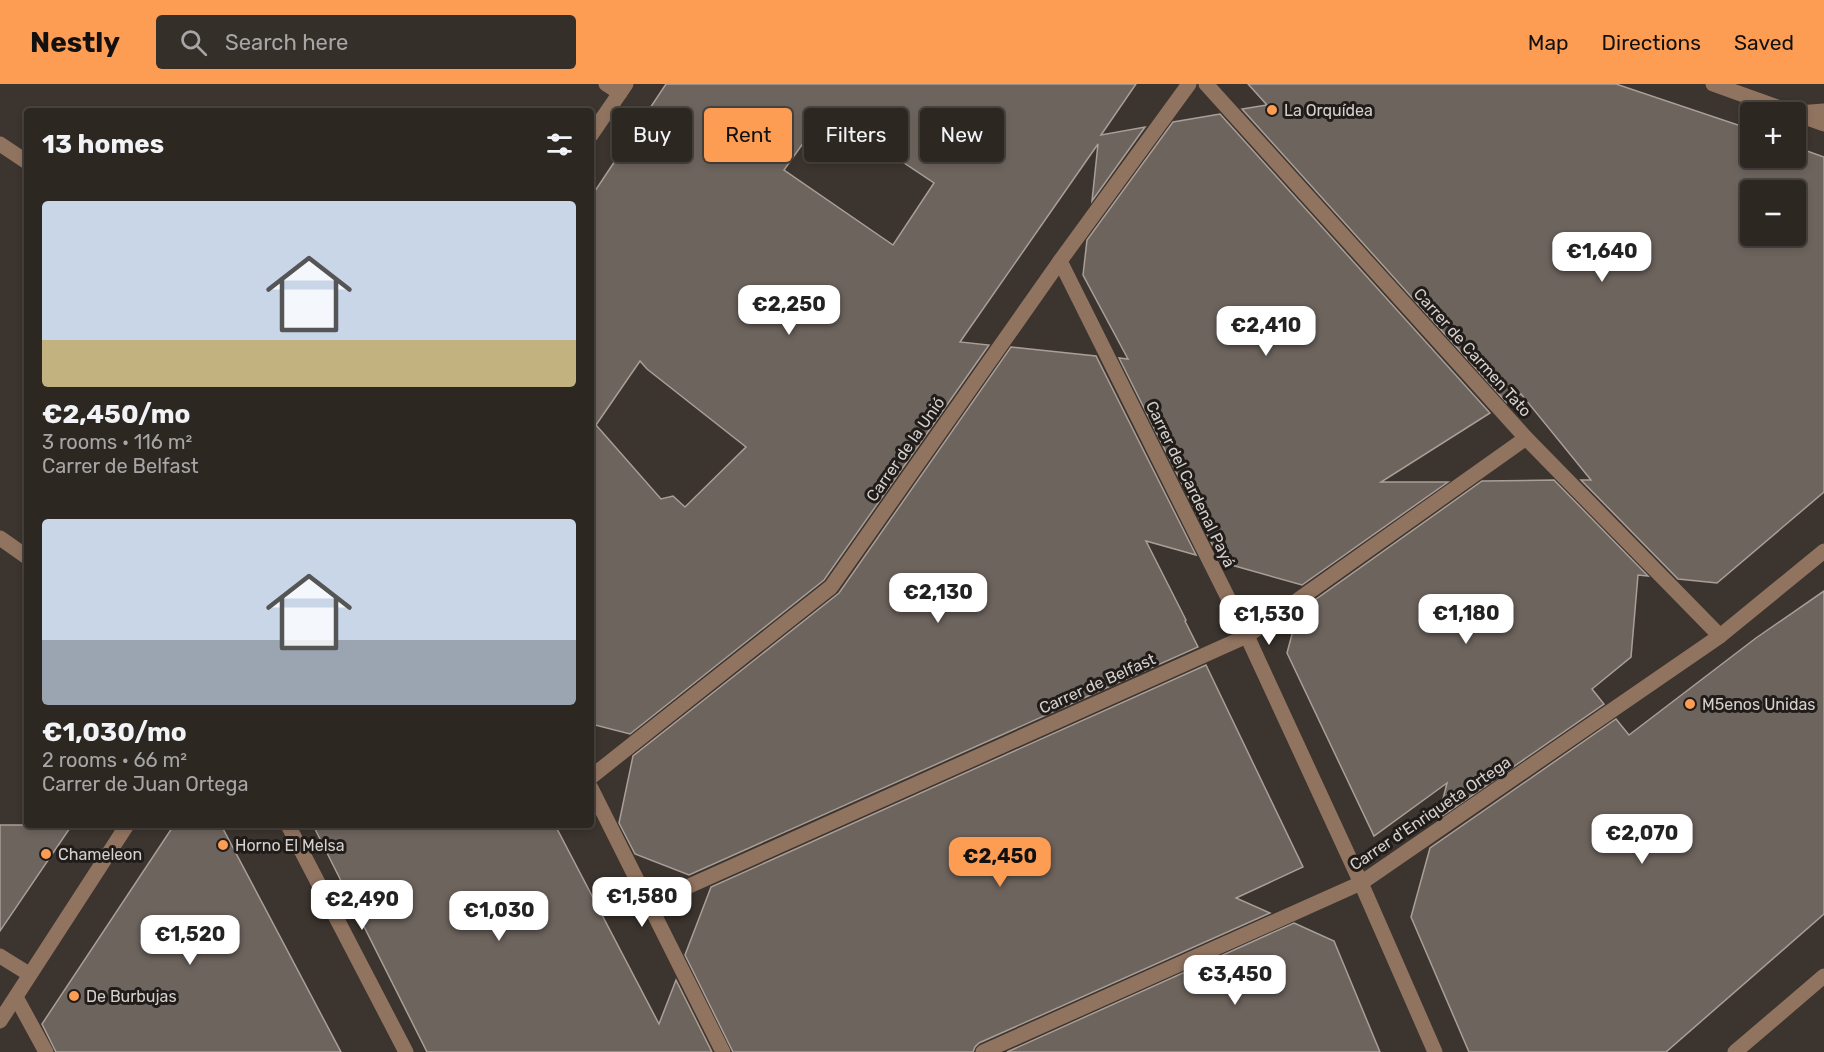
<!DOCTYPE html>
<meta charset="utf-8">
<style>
:root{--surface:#2d2722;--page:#352f2a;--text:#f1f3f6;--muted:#a7a5a5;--line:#484440;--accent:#fc9d53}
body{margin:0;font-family:Rubik,sans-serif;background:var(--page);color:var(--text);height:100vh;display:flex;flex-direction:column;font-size:22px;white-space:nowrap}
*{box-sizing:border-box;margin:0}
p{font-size:20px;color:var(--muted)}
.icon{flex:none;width:33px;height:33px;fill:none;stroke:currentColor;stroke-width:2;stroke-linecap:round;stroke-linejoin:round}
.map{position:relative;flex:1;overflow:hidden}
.sheet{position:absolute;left:24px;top:24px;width:570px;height:720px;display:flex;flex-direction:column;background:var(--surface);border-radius:6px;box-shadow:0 3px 9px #0003,0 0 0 2px var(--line)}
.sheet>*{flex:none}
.top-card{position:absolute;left:612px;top:24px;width:570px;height:54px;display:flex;gap:12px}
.buttons{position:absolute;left:1740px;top:18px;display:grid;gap:12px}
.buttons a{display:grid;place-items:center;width:66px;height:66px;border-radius:6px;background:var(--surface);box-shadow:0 3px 9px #0003,0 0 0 2px var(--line);font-size:30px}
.price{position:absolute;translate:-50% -51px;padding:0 14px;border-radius:12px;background:#fff;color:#222;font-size:20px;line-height:39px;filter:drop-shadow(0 2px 3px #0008)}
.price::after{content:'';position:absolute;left:50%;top:36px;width:18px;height:14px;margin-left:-9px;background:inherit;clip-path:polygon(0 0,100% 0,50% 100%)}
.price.current{background:var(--accent);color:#111}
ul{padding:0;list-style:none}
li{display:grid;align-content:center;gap:12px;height:318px;padding:0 18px}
li span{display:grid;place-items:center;height:186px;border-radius:6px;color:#555}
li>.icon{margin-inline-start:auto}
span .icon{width:108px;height:108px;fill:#fffc;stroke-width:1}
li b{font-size:26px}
h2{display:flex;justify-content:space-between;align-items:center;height:72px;padding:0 18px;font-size:26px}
.tag{padding:0 21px;border-radius:6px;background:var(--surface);box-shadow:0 3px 9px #0003,0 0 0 2px var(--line);font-size:21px;line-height:54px}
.tag.current{background:var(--accent);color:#111}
header{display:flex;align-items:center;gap:36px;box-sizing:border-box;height:84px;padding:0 30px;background:var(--accent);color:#111}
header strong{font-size:28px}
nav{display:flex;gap:33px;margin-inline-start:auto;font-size:21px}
.search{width:420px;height:54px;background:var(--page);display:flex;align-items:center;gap:15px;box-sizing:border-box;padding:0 21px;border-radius:6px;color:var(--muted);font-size:22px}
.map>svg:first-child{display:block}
</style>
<header>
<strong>Nestly</strong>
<div class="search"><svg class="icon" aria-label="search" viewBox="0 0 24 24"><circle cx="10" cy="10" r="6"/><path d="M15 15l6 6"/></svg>Search here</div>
<nav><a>Map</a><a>Directions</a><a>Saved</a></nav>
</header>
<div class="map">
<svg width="1824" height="968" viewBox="0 0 1824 968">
<rect width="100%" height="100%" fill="#3c342e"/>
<!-- building -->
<g fill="#6e645e" stroke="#a99f98" stroke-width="1.5" fill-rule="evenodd">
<path d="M666,0H1136L1101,51L1145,43L1092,117L1098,60L960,258L989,261L824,496L630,650L591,640V113ZM826,27L934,99L893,161L784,86ZM640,277L647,285L746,363L685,423L673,412L661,415L596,341Z"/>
<path d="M1248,0H1616L1750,45V74H1796V63L1824,73V408L1717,499L1678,495L1581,396H1591L1521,310L1507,319L1242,25L1267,21ZM1750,106H1796V152H1750Z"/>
<path d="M1220,30L1490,329L1381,398H1448L1302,501L1221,478L1119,274L1128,275L1083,191L1087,156L1173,38Z"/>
<path d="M1011,263L1096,272L1196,471L1146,457L1186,536L1185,537L1198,563L689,791L635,770L619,739L633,672L839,509Z"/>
<path d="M1554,396L1648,492L1638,491L1631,573L1592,605L1604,620L1438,735L1447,699L1374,752L1287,569L1298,528L1482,397Z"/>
<path d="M1824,507V830L1666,968H1469L1411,833L1430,764L1616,635L1629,651L1756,554Z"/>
<path d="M1206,581L1303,783L1236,814L1270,829L979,959L975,963L973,968H733L685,871L711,803Z"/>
<path d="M0,741H72L0,847Z"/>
<path d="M174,741H221L341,968H56L42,940Z"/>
<path d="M313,741H555L659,940L676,896L712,968H427Z"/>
<path d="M1294,839L1334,857L1380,968H1007Z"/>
</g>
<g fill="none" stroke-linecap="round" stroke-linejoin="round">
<!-- minor -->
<g stroke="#917460" stroke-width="15">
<path d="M606,0L620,9"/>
<path d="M1206,0L1526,354L1720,552"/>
<path d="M1713,0L1791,28"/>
<path d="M1798,29L1824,27"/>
<path d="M1796,30L1824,40"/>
<path d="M591,51L626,0"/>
<path d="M0,60L27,78"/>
<path d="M1060,177L1247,552L1361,799L1435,968"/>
<path d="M0,454L27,473"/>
<path d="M591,693L831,503L1060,177L1189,0"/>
<path d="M591,704L723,968"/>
<path d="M288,741L406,968"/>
<path d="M649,820L1247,552L1526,354"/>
<path d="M0,872L29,890"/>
<path d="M16,913L46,968"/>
<path d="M0,937L127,741"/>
<path d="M983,968L1361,799L1720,552L1824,467"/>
<path d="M1735,968L1824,892"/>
</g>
</g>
<!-- markers -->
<g fill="#fc9d53" stroke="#201c1a" stroke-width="2">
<circle cx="1272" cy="26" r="6"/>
<circle cx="1690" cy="620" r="6"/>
<circle cx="223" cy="761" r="6"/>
<circle cx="46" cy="770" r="6"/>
<circle cx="74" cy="912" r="6"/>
</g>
<g text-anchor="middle" stroke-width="6" stroke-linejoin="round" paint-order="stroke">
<!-- poi labels -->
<g font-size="16" fill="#d6d0cc" stroke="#201c1a" text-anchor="start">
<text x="1284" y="32">La Orquídea</text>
<text x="1702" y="626">M5enos Unidas</text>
<text x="235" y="767">Horno El Melsa</text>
<text x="58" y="776">Chameleon</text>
<text x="86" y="918">De Burbujas</text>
</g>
<!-- street labels -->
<g font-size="16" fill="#d6d0cc" stroke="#201c1a">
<text transform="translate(1473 268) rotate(48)" y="6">Carrer de Carmen Tato</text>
<text transform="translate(905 365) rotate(-55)" y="6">Carrer de la Unió</text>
<text transform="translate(1191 400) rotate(64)" y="6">Carrer del Cardenal Payá</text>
<text transform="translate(1097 599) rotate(-24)" y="6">Carrer de Belfast</text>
<text transform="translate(1430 729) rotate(-34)" y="6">Carrer d'Enriqueta Ortega</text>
</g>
</g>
</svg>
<div class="buttons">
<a>+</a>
<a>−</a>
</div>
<b class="price" style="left:1602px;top:199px">€1,640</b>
<b class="price" style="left:789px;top:252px">€2,250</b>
<b class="price" style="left:1266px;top:273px">€2,410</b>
<b class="price" style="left:938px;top:540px">€2,130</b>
<b class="price" style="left:1466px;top:561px">€1,180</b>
<b class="price" style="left:1269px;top:562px">€1,530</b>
<b class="price" style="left:1642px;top:781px">€2,070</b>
<b class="price current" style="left:1000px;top:804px">€2,450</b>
<b class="price" style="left:642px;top:844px">€1,580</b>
<b class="price" style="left:362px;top:847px">€2,490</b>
<b class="price" style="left:499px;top:858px">€1,030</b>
<b class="price" style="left:190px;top:882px">€1,520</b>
<b class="price" style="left:1235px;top:922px">€3,450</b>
<div class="top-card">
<a class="tag">Buy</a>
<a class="tag current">Rent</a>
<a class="tag">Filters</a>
<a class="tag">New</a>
</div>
<section class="sheet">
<h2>13 homes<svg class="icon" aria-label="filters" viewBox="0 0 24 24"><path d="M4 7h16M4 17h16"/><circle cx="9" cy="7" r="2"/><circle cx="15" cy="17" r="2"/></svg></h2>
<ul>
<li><span style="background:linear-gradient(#c9d6e8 75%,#c2b280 0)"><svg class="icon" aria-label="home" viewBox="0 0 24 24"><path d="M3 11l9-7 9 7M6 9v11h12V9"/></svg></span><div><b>€2,450/mo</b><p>3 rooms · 116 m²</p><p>Carrer de Belfast</p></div></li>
<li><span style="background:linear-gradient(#c9d6e8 65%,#9aa5b1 0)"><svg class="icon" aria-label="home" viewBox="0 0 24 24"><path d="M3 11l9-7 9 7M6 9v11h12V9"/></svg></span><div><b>€1,030/mo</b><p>2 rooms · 66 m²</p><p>Carrer de Juan Ortega</p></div></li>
</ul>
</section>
</div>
